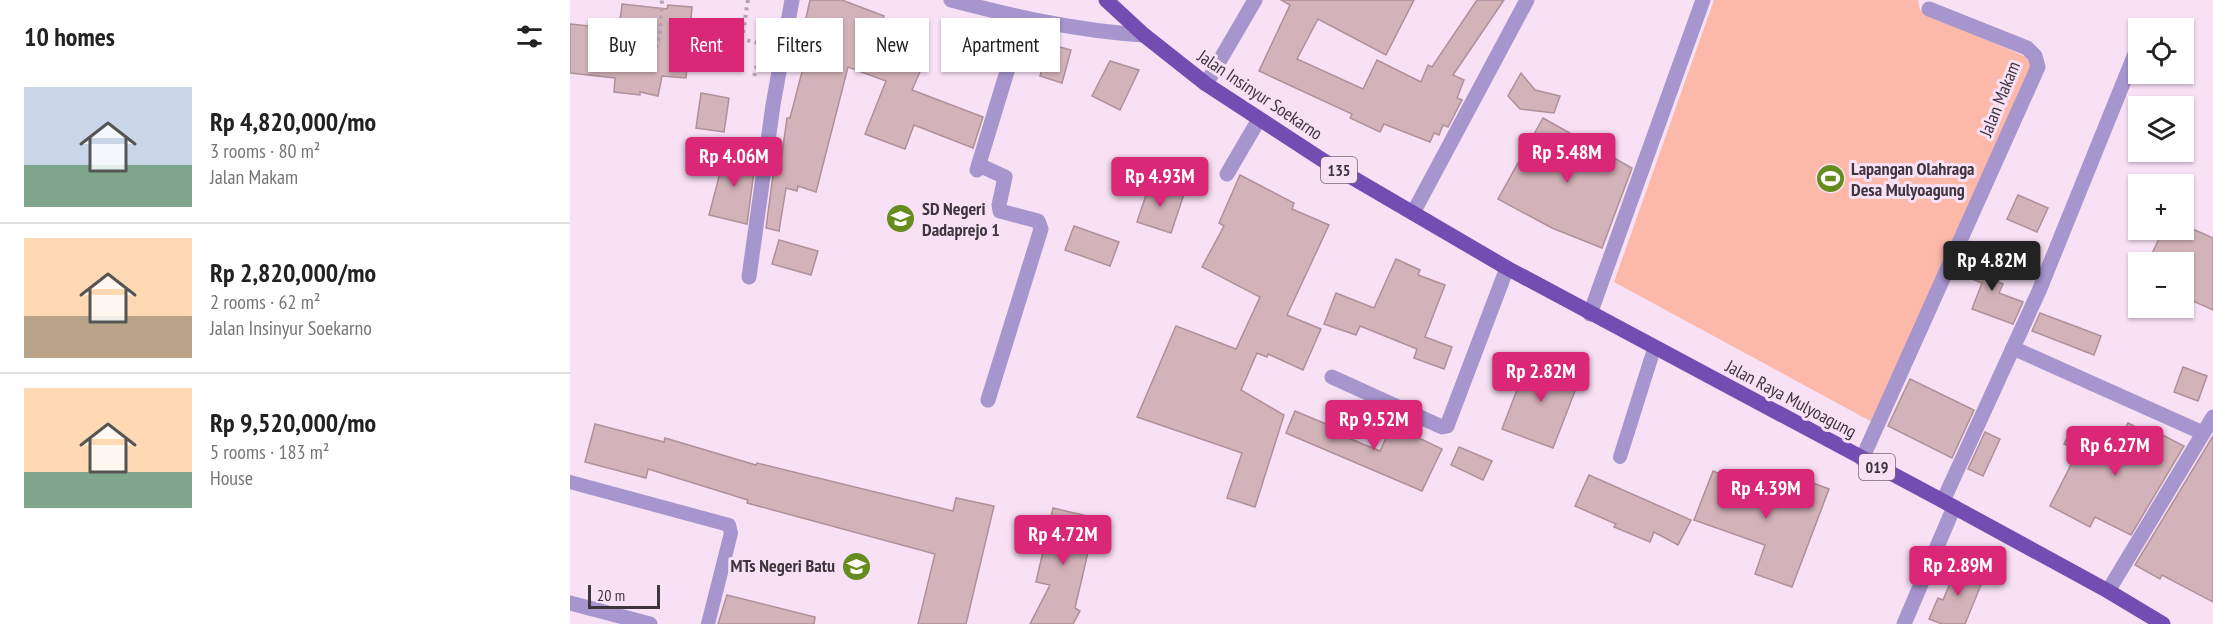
<!DOCTYPE html>
<meta charset="utf-8">
<style>
:root{--surface:#fff;--page:#f6f6f6;--text:#222;--muted:#767676;--line:#e0e0e0;--accent:#db2777}
body{margin:0;font-family:"PT Sans Narrow",sans-serif;background:var(--page);color:var(--text);height:100vh;display:flex;flex-direction:column;font-size:22px;white-space:nowrap}
*{box-sizing:border-box;margin:0}
p{font-size:20px;color:var(--muted)}
.icon{flex:none;width:33px;height:33px;fill:none;stroke:currentColor;stroke-width:2;stroke-linecap:round;stroke-linejoin:round}
.map{position:relative;flex:1;overflow:hidden}
.details{display:flex;flex-direction:column;background:var(--surface);width:570px}
.details>*{flex:none}
.top-card{position:absolute;left:18px;top:18px;width:570px;height:54px;display:flex;gap:12px}
.buttons{position:absolute;left:1558px;top:18px;display:grid;gap:12px}
.buttons a{display:grid;place-items:center;width:66px;height:66px;border-radius:0px;background:var(--surface);box-shadow:0 2px 4px #0004;font-size:30px}
.scale{position:absolute;left:18px;bottom:15px;width:72px;box-sizing:border-box;padding-left:6px;border:3px solid #3e353d;border-top:0;font-size:16px;line-height:21px;white-space:nowrap;color:#3e353d;-webkit-text-stroke:4px #f8e0f5;paint-order:stroke}
.price{position:absolute;translate:-50% -51px;padding:0 14px;border-radius:6px;background:var(--accent);color:#fff;font-size:20px;line-height:39px;filter:drop-shadow(0 2px 3px #0008)}
.price::after{content:'';position:absolute;left:50%;top:36px;width:18px;height:14px;margin-left:-9px;background:inherit;clip-path:polygon(0 0,100% 0,50% 100%)}
.price.active{background:#222;color:#fff}
ul{padding:0;list-style:none}
li{display:flex;align-items:center;gap:18px;height:150px;padding:0 24px}
li+li{border-top:2px solid var(--line)}
li span{display:grid;place-items:center;flex:none;width:168px;height:120px;border-radius:0px;color:#555}
li>.icon{margin-inline-start:auto}
span .icon{width:72px;height:72px;fill:#fffc;stroke-width:1}
li b{font-size:26px}
h2{display:flex;justify-content:space-between;align-items:center;height:72px;padding:0 24px;font-size:26px}
.chip{padding:0 21px;border-radius:0px;background:var(--surface);box-shadow:0 2px 4px #0004;font-size:21px;line-height:54px}
.chip.active{background:var(--accent);color:#fff}
main{display:flex;flex:1;min-height:0}
.map>svg:first-child{display:block}
</style>
<main>
<section class="details">
<h2>10 homes<svg class="icon" aria-label="filters" viewBox="0 0 24 24"><path d="M4 7h16M4 17h16"/><circle cx="9" cy="7" r="2"/><circle cx="15" cy="17" r="2"/></svg></h2>
<ul>
<li><span style="background:linear-gradient(#c9d6e8 65%,#7fa58c 0)"><svg class="icon" aria-label="home" viewBox="0 0 24 24"><path d="M3 11l9-7 9 7M6 9v11h12V9"/></svg></span><div><b>Rp 4,820,000/mo</b><p>3 rooms · 80 m²</p><p>Jalan Makam</p></div></li>
<li><span style="background:linear-gradient(#ffd9b3 65%,#b9a48a 0)"><svg class="icon" aria-label="home" viewBox="0 0 24 24"><path d="M3 11l9-7 9 7M6 9v11h12V9"/></svg></span><div><b>Rp 2,820,000/mo</b><p>2 rooms · 62 m²</p><p>Jalan Insinyur Soekarno</p></div></li>
<li><span style="background:linear-gradient(#ffd9b3 70%,#7fa58c 0)"><svg class="icon" aria-label="home" viewBox="0 0 24 24"><path d="M3 11l9-7 9 7M6 9v11h12V9"/></svg></span><div><b>Rp 9,520,000/mo</b><p>5 rooms · 183 m²</p><p>House</p></div></li>
</ul>
</section>
<div class="map">
<svg width="1643" height="624" viewBox="0 0 1643 624">
<rect width="100%" height="100%" fill="#f8e0f5"/>
<!-- green -->
<path fill="#fcb9aa" d="M1144,0H1348L1350,10L1456,57L1462,66L1302,422L1044,282Z"/>
<!-- building -->
<g fill="#d3b3ba" stroke="#af9098" stroke-width="1.5">
<path d="M240,0H272L314,16L307,34L357,56L342,90L413,117L403,148L344,125L335,149L295,134L316,81L278,67L246,192L228,186L227,191L216,188L209,231L196,228L205,160L211,161L217,118H220L233,68L225,67Z"/>
<path d="M711,0H844L816,55L748,19L727,59L793,89L807,60L851,82L858,65L862,67L907,0H934L883,75L894,80L887,98L892,100L878,127L873,125L869,135L864,133L860,142L814,124L810,132L780,118L782,114L689,71L720,5Z"/>
<path d="M52,4L97,9L98,5L122,7L116,78L92,76L88,96L70,92V95L44,92L45,78L0,73V24L49,29Z"/>
<path d="M479,44L501,50L492,83L470,76Z"/>
<path d="M540,61L569,70L550,110L522,96Z"/>
<path d="M951,73L965,90L990,96L984,113L950,109L938,96Z"/>
<path d="M131,93L159,98L154,132L126,128Z"/>
<path d="M973,118L1062,168L1032,248L982,228L928,199Z"/>
<path d="M156,150L186,156L177,224L139,215Z"/>
<path d="M670,175L724,203L722,209L759,225L717,315L751,329L733,370L698,354L697,357L687,353L671,390L714,415L685,507L657,498L672,453L567,417L606,326L666,349L690,297L632,267L654,226L649,223Z"/>
<path d="M580,183L614,194L601,233L567,222Z"/>
<path d="M1448,195L1478,208L1467,232L1437,219Z"/>
<path d="M504,226L549,242L540,266L495,250Z"/>
<path d="M1593,230H1625L1643,238V310L1614,297V262H1578Z"/>
<path d="M209,240L248,251L241,275L202,264Z"/>
<path d="M1404,256L1434,270L1428,282L1433,284L1429,293L1453,302L1443,324L1402,309L1412,283L1395,276Z"/>
<path d="M826,259L850,270L848,275L875,285L855,337L882,347L874,369L844,358L847,349L790,326L786,335L754,324L766,293L804,308Z"/>
<path d="M1470,313L1531,336L1524,355L1462,331Z"/>
<path d="M960,356L1010,378L983,448L932,429Z"/>
<path d="M1613,367L1637,376L1628,401L1604,392Z"/>
<path d="M1340,379L1404,410L1382,458L1318,426Z"/>
<path d="M725,411L768,429L766,433L810,451L822,425L872,449L852,491L716,433Z"/>
<path d="M1558,423L1577,433L1579,428L1614,446L1561,535L1525,517L1520,527L1480,506L1508,451L1494,444L1502,428L1545,448Z"/>
<path d="M25,424L94,442L95,438L186,465L187,463L383,511L386,498L424,506L396,624H348L365,554L177,503L178,500L78,469L76,478L15,462Z"/>
<path d="M1415,432L1430,439L1413,476L1398,469Z"/>
<path d="M1643,436V602L1592,575L1590,579L1565,565Z"/>
<path d="M889,447L922,461L913,480L881,465Z"/>
<path d="M1143,471L1213,499L1222,475L1259,489L1222,587L1185,574L1195,545L1124,520Z"/>
<path d="M1019,475L1121,520L1108,545L1084,532L1080,542L1044,527L1046,524L1005,506Z"/>
<path d="M483,508L526,518L505,608L510,611L503,624H460L480,585L466,582Z"/>
<path d="M1388,564L1415,575L1395,624H1372L1359,619L1368,598L1373,600Z"/>
<path d="M157,595L245,617L244,624H148Z"/>
</g>
<g fill="none" stroke-linecap="round" stroke-linejoin="round">
<!-- path -->
<g stroke="#b3a1b1" stroke-width="4" stroke-dasharray="3 4.5" stroke-linecap="butt">
<path d="M178,0L172,39L192,44L184,77"/>
<path d="M86,48L90,33L92,0"/>
</g>
<!-- service -->
<g stroke="#a796cd" stroke-width="14">
<path d="M1050,457L1084,349"/>
<path d="M0,482L159,525L161,533L138,624"/>
</g>
<!-- minor -->
<g stroke="#a796cd" stroke-width="15">
<path d="M381,0C446,17 508,31 574,35"/>
<path d="M636,84L685,0"/>
<path d="M409,165L435,177L429,205L430,211L468,221L471,229L418,400"/>
<path d="M407,170L453,19"/>
<path d="M657,174L688,121"/>
<path d="M843,213L957,0"/>
<path d="M179,277L203,105L222,0"/>
<path d="M1020,314L1133,0"/>
<path d="M1443,348L1633,433"/>
<path d="M762,377L872,427L877,426L937,268"/>
<path d="M1292,459L1468,67L1465,56L1457,48L1359,9"/>
<path d="M1373,501L1469,291L1569,44"/>
<path d="M1538,591L1643,417"/>
<path d="M0,603L80,624"/>
<path d="M1334,624L1384,507"/>
</g>
<!-- primary -->
<path stroke="#734db1" stroke-width="15" d="M536,0L574,35L636,84L754,161L937,268L1373,501L1538,591L1593,624"/>
</g>
<!-- icons -->
<defs>
<symbol id="stadium-disc" viewBox="-11 -11 22 22"><circle r="9.5" fill="#648d1d" stroke="#f8e0f5"/><path d="M0-5a6.5 5 0 1 0 0 10a6.5 5 0 1 0 0-10ZM-3.5-1.8h7v3.6h-7Z" fill="#fff"/></symbol>
<symbol id="school-disc" viewBox="-11 -11 22 22"><circle r="9.5" fill="#648d1d" stroke="#f8e0f5"/><path d="M0-5L7-2L0 1L-7-2ZM-4 1L0 2.5L4 1V4Q0 6-4 4Z" fill="#fff"/></symbol>
</defs>
<g fill-rule="evenodd">
<use href="#stadium-disc" x="1244" y="162" width="33" height="33"/>
<use href="#school-disc" x="314" y="202" width="33" height="33"/>
<use href="#school-disc" x="270" y="550" width="33" height="33"/>
</g>
<g text-anchor="middle" stroke-width="6" stroke-linejoin="round" paint-order="stroke">
<!-- shield labels -->
<g fill="#f8e0f5" stroke="#766874" stroke-width="1.5">
<rect x="751" y="157" width="36" height="26" rx="4.5"/>
<rect x="1289" y="454" width="36" height="26" rx="4.5"/>
</g>
<g font-size="16" font-weight="bold" fill="#3e353d">
<text x="769" y="176">135</text>
<text x="1307" y="473">019</text>
</g>
<!-- street labels -->
<g font-size="18" fill="#3e353d" stroke="#f8e0f5">
<text transform="translate(690 95) rotate(34)" y="6">Jalan Insinyur Soekarno</text>
<text transform="translate(1430 99) rotate(-68)" y="6">Jalan Makam</text>
<text transform="translate(1221 399) rotate(28)" y="6">Jalan Raya Mulyoagung</text>
</g>
<!-- poi labels -->
<g font-size="18" font-weight="bold" fill="#3e353d" stroke="#f8e0f5" text-anchor="start">
<text x="1281" y="175">Lapangan Olahraga<tspan x="1281" dy="21">Desa Mulyoagung</tspan></text>
<text x="352" y="215">SD Negeri<tspan x="352" dy="21">Dadaprejo 1</tspan></text>
<text x="265" y="572" text-anchor="end">MTs Negeri Batu</text>
</g>
</g>
</svg>
<div class="buttons">
<a><svg class="icon" aria-label="locate" viewBox="0 0 24 24"><circle cx="12" cy="12" r="6"/><path d="M12 2v4M12 18v4M2 12h4M18 12h4"/></svg></a>
<a><svg class="icon" aria-label="layers" viewBox="0 0 24 24"><path d="M12 4l9 5-9 5-9-5zM3 14l9 5 9-5"/></svg></a>
<a>+</a>
<a>−</a>
</div>
<div class="scale">20 m</div>
<b class="price" style="left:997px;top:184px">Rp 5.48M</b>
<b class="price" style="left:164px;top:188px">Rp 4.06M</b>
<b class="price" style="left:590px;top:208px">Rp 4.93M</b>
<b class="price active" style="left:1422px;top:292px">Rp 4.82M</b>
<b class="price" style="left:971px;top:403px">Rp 2.82M</b>
<b class="price" style="left:804px;top:451px">Rp 9.52M</b>
<b class="price" style="left:1545px;top:477px">Rp 6.27M</b>
<b class="price" style="left:1196px;top:520px">Rp 4.39M</b>
<b class="price" style="left:493px;top:566px">Rp 4.72M</b>
<b class="price" style="left:1388px;top:597px">Rp 2.89M</b>
<div class="top-card">
<a class="chip">Buy</a>
<a class="chip active">Rent</a>
<a class="chip">Filters</a>
<a class="chip">New</a>
<a class="chip">Apartment</a>
</div>
</div>
</main>
